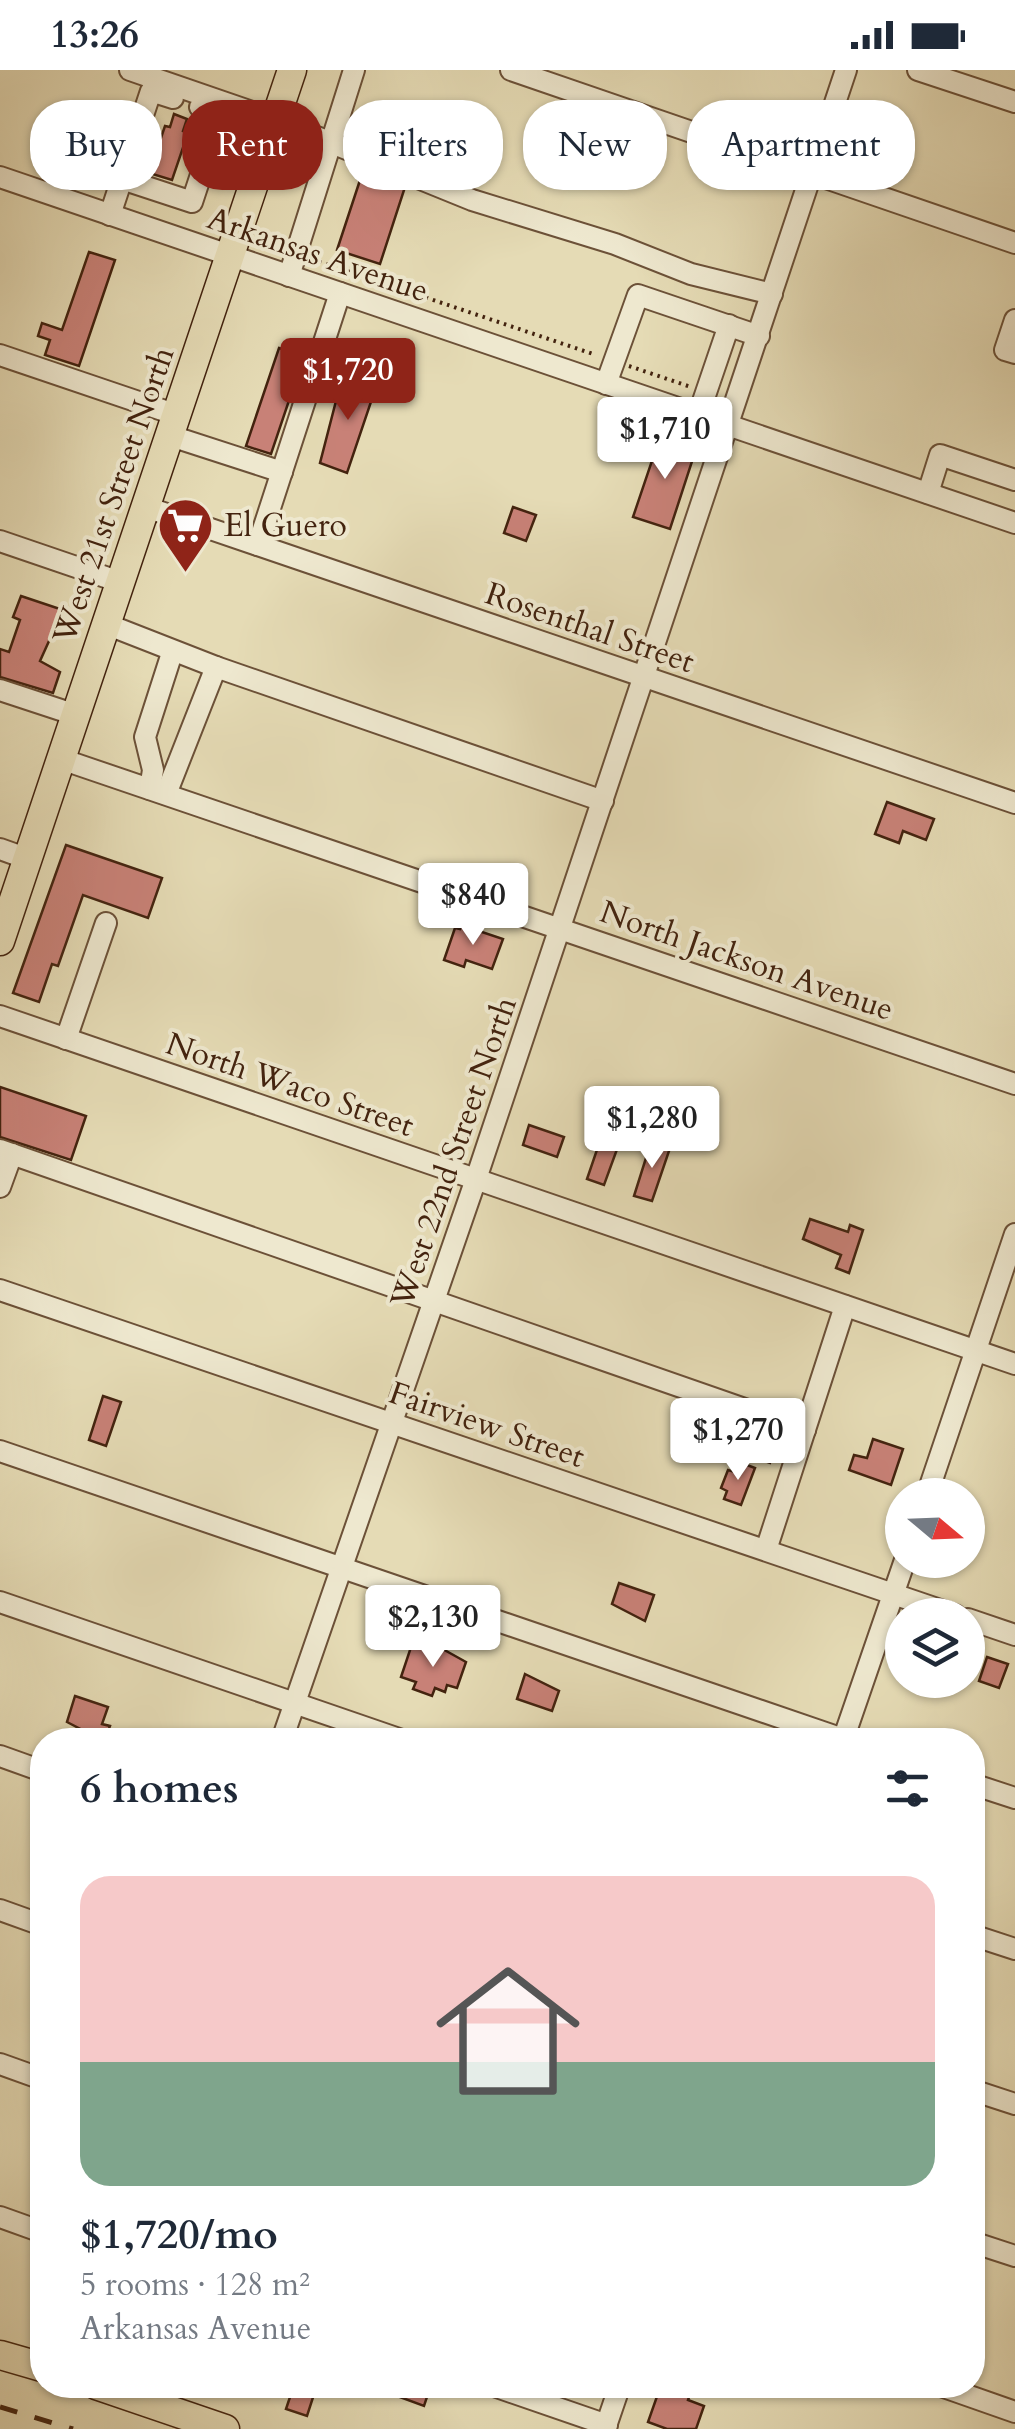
<!DOCTYPE html>
<meta charset="utf-8">
<style>
:root{--surface:#fff;--page:#f2f2f3;--text:#1f2937;--muted:#747a83;--accent:#8f2418}
body{margin:0;font-family:Cardo,serif;background:var(--page);color:var(--text);height:100vh;display:flex;flex-direction:column;font-size:38px;white-space:nowrap}
*{box-sizing:border-box;margin:0}
p{font-size:32px;color:var(--muted)}
.icon{flex:none;width:55px;height:55px;fill:none;stroke:currentColor;stroke-width:2;stroke-linecap:round;stroke-linejoin:round}
.map{position:relative;flex:1;overflow:hidden}
.drawer{position:absolute;left:30px;top:1658px;width:955px;height:670px;display:flex;flex-direction:column;background:var(--surface);border-radius:40px;box-shadow:0 2px 8px #0004}
.drawer>*{flex:none}
.hud{position:absolute;left:30px;top:30px;width:955px;height:90px;display:flex;gap:20px}
.needle{width:65px;rotate:109deg}
.buttons{position:absolute;left:885px;top:1408px;display:grid;gap:20px}
.buttons a{display:grid;place-items:center;width:100px;height:100px;border-radius:50%;background:var(--surface);box-shadow:0 2px 8px #0004;font-size:50px}
.price{position:absolute;translate:-50% -85px;padding:0 22px;border-radius:10px;background:#fff;color:#222;font-size:32px;line-height:65px;filter:drop-shadow(0 2px 5px #0008)}
.price::after{content:'';position:absolute;left:50%;top:60px;width:30px;height:22px;margin-left:-15px;background:inherit;clip-path:polygon(0 0,100% 0,50% 100%)}
.price.selected{background:var(--accent);color:#fff}
ul{padding:0;list-style:none}
li{display:grid;align-content:center;gap:20px;height:530px;padding:0 50px}
li span{display:grid;place-items:center;height:310px;border-radius:30px;color:#555}
li>.icon{margin-inline-start:auto}
span .icon{width:180px;height:180px;fill:#fffc;stroke-width:1}
li b{font-size:42px}
h2{display:flex;justify-content:space-between;align-items:center;height:120px;padding:0 50px;font-size:42px}
.chip{padding:0 35px;border-radius:40px;background:var(--surface);box-shadow:0 2px 8px #0004;font-size:35px;line-height:90px}
.chip.selected{background:var(--accent);color:#fff}
.status{display:flex;justify-content:space-between;align-items:center;height:70px;padding:0 50px;background:var(--surface);direction:ltr}
.status svg{height:28px;fill:currentColor}
.map>svg:first-child{display:block}
</style>
<div class="status"><b>13:26</b><svg viewBox="0 0 49 12"><path d="M0 12V9h3v3zM5 12V6h3v6zM10 12V3h3v9zM15 12V0h3v12zM26 1h20v11H26zM47 4h2v5h-2z"/></svg></div>
<div class="map">
<svg width="1015" height="2359" viewBox="0 0 1015 2359">
<rect width="100%" height="100%" fill="#e5dbb5"/>
<filter id="stains"><feTurbulence type="fractalNoise" baseFrequency=".002" numOctaves="4"/><feColorMatrix values="0 0 0 0 .2 0 0 0 0 .09 0 0 0 0 .02 0 0 0 .5 -.17"/></filter>
<radialGradient id="worn" r=".72"><stop offset=".6" stop-color="#630" stop-opacity="0"/><stop offset="1" stop-color="#630" stop-opacity=".3"/></radialGradient>
<!-- building -->
<g fill="#c88177" stroke="#43230f" stroke-width="2.5">
<path d="M174,44L187,49L183,61L188,63L172,110L149,103L165,56L170,57Z"/>
<path d="M363,101L405,117L380,194L337,180Z"/>
<path d="M89,182L115,190L79,296L45,285L50,270L38,266L42,253L62,260Z"/>
<path d="M279,278L304,286L271,384L246,376Z"/>
<path d="M350,304L377,314L347,403L320,393L336,331L341,332Z"/>
<path d="M661,364L697,376L670,459L633,447Z"/>
<path d="M513,437L536,445L526,471L504,463Z"/>
<path d="M21,526L63,540L40,591L60,602L53,623L0,607V579L9,582L20,550L13,547Z"/>
<path d="M887,732L934,749L926,770L903,761L899,773L875,764Z"/>
<path d="M66,775L162,808L148,848L83,825L58,896L52,894L39,932L13,923Z"/>
<path d="M461,855L503,869L492,899L466,890L464,897L444,890L455,858L460,859Z"/>
<path d="M0,1017L86,1046L71,1090L0,1067Z"/>
<path d="M529,1055L564,1067L557,1087L523,1075Z"/>
<path d="M602,1065L620,1071L604,1115L587,1109Z"/>
<path d="M651,1072L670,1078L652,1131L634,1126Z"/>
<path d="M810,1149L848,1162L850,1155L863,1160L849,1203L836,1198L841,1185L803,1169Z"/>
<path d="M103,1326L121,1332L106,1376L89,1370Z"/>
<path d="M756,1359L779,1367L770,1393L748,1385Z"/>
<path d="M873,1369L903,1379L891,1415L849,1400L854,1385L867,1388Z"/>
<path d="M739,1392L755,1398L741,1435L724,1429L727,1421L721,1418L728,1400L735,1402Z"/>
<path d="M619,1513L654,1525L645,1551L612,1534Z"/>
<path d="M412,1574L437,1582L439,1577L466,1592L457,1618L447,1615L445,1622L435,1618L432,1626L413,1619L416,1612L401,1607Z"/>
<path d="M987,1587L1008,1594L999,1618L979,1611Z"/>
<path d="M525,1604L559,1621L552,1641L517,1629Z"/>
<path d="M75,1626L108,1637L102,1654L110,1656L105,1670H84L86,1662L67,1652Z"/>
<path d="M294,2315H317L307,2346L286,2339Z"/>
<path d="M401,2315H431L424,2336L397,2326Z"/>
<path d="M661,2315H693L688,2330L704,2336L696,2359H667L648,2352Z"/>
</g>
<g fill="none" stroke-linecap="round" stroke-linejoin="round">
<defs>
<g id="minor">
<path d="M130,0L275,50L472,130L615,174L691,204L772,224"/>
<path d="M511,0L1015,173"/>
<path d="M918,0L1015,32"/>
<path d="M207,84L258,102"/>
<path d="M0,107L1015,453"/>
<path d="M122,109L192,132L221,44L200,37"/>
<path d="M110,145L151,21L173,28"/>
<path d="M289,206L354,0"/>
<path d="M1015,250L1005,280L1015,283"/>
<path d="M0,285L177,345"/>
<path d="M606,314L638,225L759,266"/>
<path d="M698,346L729,255"/>
<path d="M171,366L282,402"/>
<path d="M928,423L940,385L1015,410"/>
<path d="M146,437L1015,733"/>
<path d="M0,471L120,512"/>
<path d="M258,475L340,223"/>
<path d="M106,554L216,597L166,724"/>
<path d="M216,597L603,731"/>
<path d="M0,620L76,645"/>
<path d="M61,689L1015,1014"/>
<path d="M150,719L153,700L145,667L172,583"/>
<path d="M0,779L28,789"/>
<path d="M0,946L1015,1294"/>
<path d="M66,969L106,853"/>
<path d="M0,1080L805,1360"/>
<path d="M0,1117L12,1084"/>
<path d="M0,1220L955,1545"/>
<path d="M0,1381L846,1670"/>
<path d="M927,1425L1015,1164"/>
<path d="M766,1480L845,1236"/>
<path d="M0,1532L402,1670"/>
<path d="M968,1549L1015,1565"/>
<path d="M282,1670L476,1109L846,0"/>
<path d="M843,1670L905,1490"/>
<path d="M0,1686L42,1701"/>
<path d="M972,1714L1015,1728"/>
<path d="M0,1840L42,1855"/>
<path d="M972,1865L1015,1879"/>
<path d="M0,1994L42,2009"/>
<path d="M972,2020L1015,2034"/>
<path d="M0,2147L42,2162"/>
<path d="M972,2172L1015,2186"/>
<path d="M491,2315L607,2355"/>
<path d="M938,2315L1015,2342"/>
<path d="M605,2359L620,2315"/>
</g>
<g id="major">
<path d="M0,871L292,0"/>
<path d="M0,2285L42,2297"/>
<path d="M96,2315L225,2359"/>
</g>
</defs>
<!-- minor casing -->
<use href="#minor" stroke="#6c5138" stroke-width="24"/>
<!-- major casing -->
<use href="#major" stroke="#43230f" stroke-width="31"/>
<!-- path -->
<g stroke="#43230f" stroke-width="4" stroke-dasharray="2.5 5" stroke-linecap="butt">
<path d="M312,189L596,285"/>
<path d="M629,296L691,317"/>
</g>
<!-- minor -->
<use href="#minor" stroke="#eee8cf" stroke-width="20"/>
<!-- major -->
<use href="#major" stroke="#e5dbb5" stroke-width="28"/>
<!-- rail -->
<path stroke="#43230f" stroke-width="5" stroke-dasharray="18 18" stroke-linecap="butt" d="M0,2337L73,2359"/>
</g>
<!-- icons -->
<defs>
<symbol id="supermarket-pin" viewBox="-11 -11 22 30"><path d="M0 17L-7.5 6A9.5 9.5 0 1 1 7.5 6Z" fill="#8f2418" stroke="#eee8cf"/><path d="M-6-5.5h2.5l.6 2H6L4.5 2H-2.5L-4.4-4H-6ZM-1.5 3.2a1.3 1.3 0 1 0 .1 0ZM3 3.2a1.3 1.3 0 1 0 .1 0Z" fill="#fff"/></symbol>
</defs>
<g fill-rule="evenodd">
<use href="#supermarket-pin" x="154" y="424" width="63" height="86"/>
</g>
<g text-anchor="middle" stroke-width="8" stroke-linejoin="round" paint-order="stroke">
<!-- street labels -->
<g font-size="32" fill="#43230f" stroke="#eee8cf">
<text transform="translate(318 184) rotate(19)" y="11">Arkansas Avenue</text>
<text transform="translate(113 425) rotate(-71)" y="11">West 21st Street North</text>
<text transform="translate(590 557) rotate(19)" y="11">Rosenthal Street</text>
<text transform="translate(747 890) rotate(19)" y="11">North Jackson Avenue</text>
<text transform="translate(290 1014) rotate(19)" y="11">North Waco Street</text>
<text transform="translate(453 1082) rotate(-71)" y="11">West 22nd Street North</text>
<text transform="translate(487 1354) rotate(19)" y="11">Fairview Street</text>
</g>
<!-- poi labels -->
<g font-size="32" fill="#43230f" stroke="#eee8cf" text-anchor="start">
<text x="224" y="466">El Guero</text>
</g>
</g>
<rect width="100%" height="100%" filter="url(#stains)"/>
<rect width="100%" height="100%" fill="url(#worn)"/>
</svg>
<div class="buttons">
<a><svg class="needle" viewBox="-14 -14 28 28"><path d="M0-13l5 13h-10z" fill="#e53935"/><path d="M0 13l5-13h-10z" fill="#747a83"/></svg></a>
<a><svg class="icon" aria-label="layers" viewBox="0 0 24 24"><path d="M12 4l9 5-9 5-9-5zM3 14l9 5 9-5"/></svg></a>
</div>
<b class="price selected" style="left:348px;top:353px">$1,720</b>
<b class="price" style="left:665px;top:412px">$1,710</b>
<b class="price" style="left:473px;top:878px">$840</b>
<b class="price" style="left:652px;top:1101px">$1,280</b>
<b class="price" style="left:738px;top:1413px">$1,270</b>
<b class="price" style="left:433px;top:1600px">$2,130</b>
<div class="hud">
<a class="chip">Buy</a>
<a class="chip selected">Rent</a>
<a class="chip">Filters</a>
<a class="chip">New</a>
<a class="chip">Apartment</a>
</div>
<section class="drawer">
<h2>6 homes<svg class="icon" aria-label="filters" viewBox="0 0 24 24"><path d="M4 7h16M4 17h16"/><circle cx="9" cy="7" r="2"/><circle cx="15" cy="17" r="2"/></svg></h2>
<ul>
<li><span style="background:linear-gradient(#f6c9c9 60%,#7fa58c 0)"><svg class="icon" aria-label="home" viewBox="0 0 24 24"><path d="M3 11l9-7 9 7M6 9v11h12V9"/></svg></span><div><b>$1,720/mo</b><p>5 rooms · 128 m²</p><p>Arkansas Avenue</p></div></li>
</ul>
</section>
</div>
